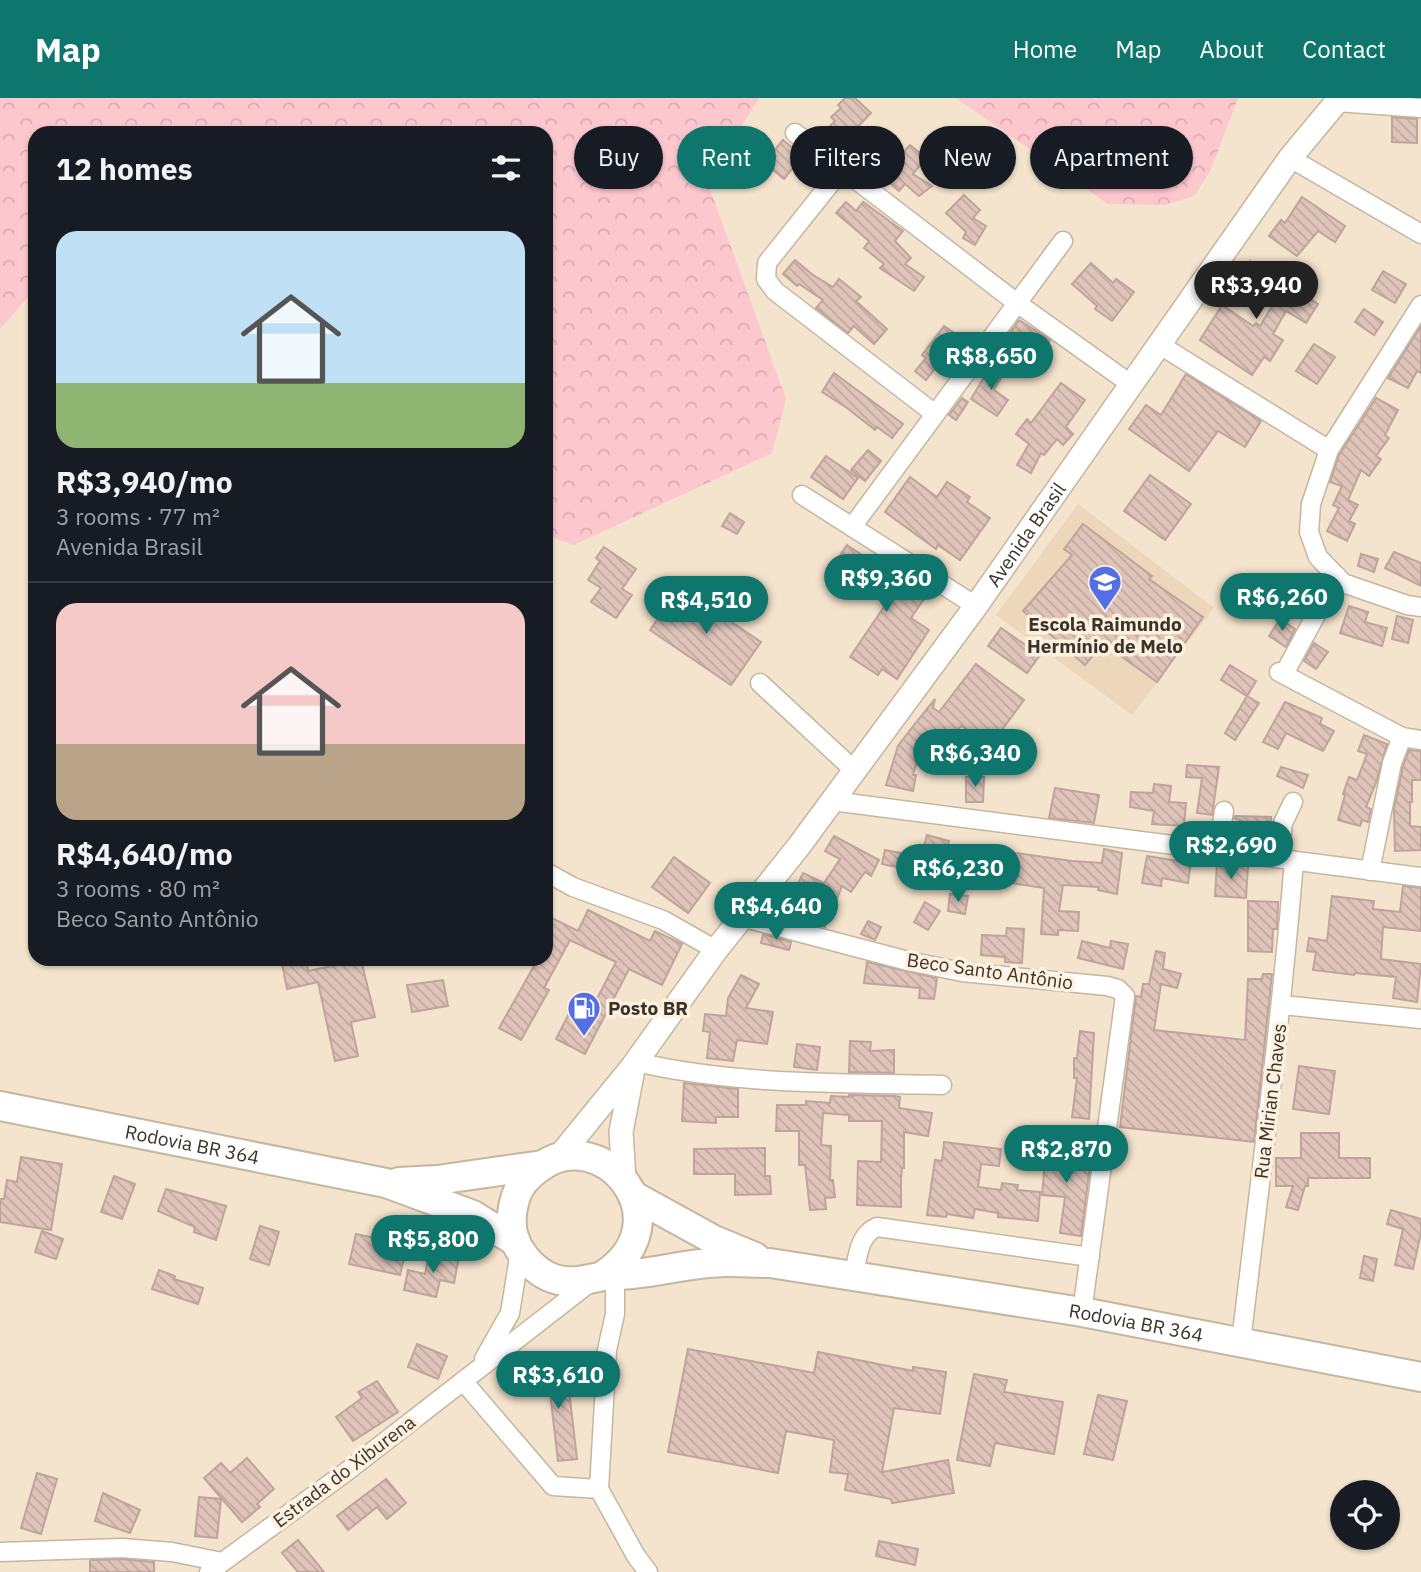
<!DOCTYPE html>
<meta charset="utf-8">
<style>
:root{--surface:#171b24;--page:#242831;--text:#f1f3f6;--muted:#9ea1a6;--line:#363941;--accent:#0f766e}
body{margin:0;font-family:"IBM Plex Sans",sans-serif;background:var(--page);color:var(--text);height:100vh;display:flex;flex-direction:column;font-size:26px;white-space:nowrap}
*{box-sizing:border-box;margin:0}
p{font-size:23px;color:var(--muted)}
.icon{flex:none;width:38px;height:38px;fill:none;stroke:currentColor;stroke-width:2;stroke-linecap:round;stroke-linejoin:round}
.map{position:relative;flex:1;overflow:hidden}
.drawer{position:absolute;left:28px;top:28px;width:525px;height:840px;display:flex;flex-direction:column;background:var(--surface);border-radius:21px;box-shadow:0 2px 5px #0004}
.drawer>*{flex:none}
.banner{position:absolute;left:574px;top:28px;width:665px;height:63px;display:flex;gap:14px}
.controls{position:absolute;left:1330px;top:1382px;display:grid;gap:14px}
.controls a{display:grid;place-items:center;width:70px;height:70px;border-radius:50%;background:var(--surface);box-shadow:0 2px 5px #0004;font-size:35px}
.price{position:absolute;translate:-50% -60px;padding:0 16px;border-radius:24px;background:var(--accent);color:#fff;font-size:23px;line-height:46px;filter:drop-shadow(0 2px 4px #0008)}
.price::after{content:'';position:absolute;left:50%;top:42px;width:21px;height:16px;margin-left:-10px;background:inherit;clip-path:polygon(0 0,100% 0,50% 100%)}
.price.current{background:#222;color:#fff}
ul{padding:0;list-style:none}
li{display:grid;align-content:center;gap:14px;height:371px;padding:0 28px}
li+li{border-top:2px solid var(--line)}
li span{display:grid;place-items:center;height:217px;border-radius:21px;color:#555}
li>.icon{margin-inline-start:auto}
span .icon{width:126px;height:126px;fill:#fffc;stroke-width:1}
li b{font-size:30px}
h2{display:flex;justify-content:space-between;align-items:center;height:84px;padding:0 28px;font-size:30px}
.pill{padding:0 24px;border-radius:32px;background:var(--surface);box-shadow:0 2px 5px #0004;font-size:24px;line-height:63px}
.pill.current{background:var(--accent);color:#fff}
header{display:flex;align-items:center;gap:42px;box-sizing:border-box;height:98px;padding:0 35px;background:var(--accent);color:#fff}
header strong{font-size:33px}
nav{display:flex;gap:38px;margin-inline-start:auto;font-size:24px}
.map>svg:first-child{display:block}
</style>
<header>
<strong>Map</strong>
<nav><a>Home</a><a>Map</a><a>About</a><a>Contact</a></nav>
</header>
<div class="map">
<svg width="1421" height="1474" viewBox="0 0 1421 1474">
<defs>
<pattern id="forest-crowns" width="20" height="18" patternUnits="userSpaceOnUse" patternTransform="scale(1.75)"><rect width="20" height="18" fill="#fdc7ce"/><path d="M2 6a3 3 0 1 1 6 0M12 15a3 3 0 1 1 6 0" fill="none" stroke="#daabb1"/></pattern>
<pattern id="building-back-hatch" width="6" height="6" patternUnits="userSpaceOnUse" patternTransform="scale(1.75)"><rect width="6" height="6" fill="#dfc4b9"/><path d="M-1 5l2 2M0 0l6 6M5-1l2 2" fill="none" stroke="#c0a99f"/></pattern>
</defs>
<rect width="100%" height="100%" fill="#f4e3cd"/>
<!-- built -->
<path fill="#ecd7bb" d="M1078,406L1214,510L1132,617L996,517Z"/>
<!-- forest -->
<g fill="url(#forest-crowns)">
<path d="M0,0H759L707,83L786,301L772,355L574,447L546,437V35H35V191L0,231Z"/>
<path d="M956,0H1238L1211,72L1194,98L1165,107L1108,106Z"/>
</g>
<!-- building -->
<g fill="url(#building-back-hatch)" stroke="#bea49a" stroke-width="2">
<path d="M845,0H855L871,15L845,42L830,28L835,23L831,19L841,10L838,7Z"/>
<path d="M1392,19L1417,21V45L1392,44Z"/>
<path d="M783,42L802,58L784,81L767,67L776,58L772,55Z"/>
<path d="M885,44L902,56L910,47L926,60L913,76L932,88L919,98L905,86L899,93L883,79L890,70L875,59Z"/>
<path d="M964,97L980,112L973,120L986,128L975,147L963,140L966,134L946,115Z"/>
<path d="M1302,99L1345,128L1335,144L1318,133L1297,158L1269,138L1281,122L1285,125Z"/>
<path d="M846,104L856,113L863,104L903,133L895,143L911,160L905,166L924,179L914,193L880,170L884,166L864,150L869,143L836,115Z"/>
<path d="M795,162L813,177L833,189L839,181L861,199L856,203L887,231L874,246L854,228L848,235L816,210L823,202L799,186L797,188L783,176Z"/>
<path d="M1250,163L1318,206L1306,225L1286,213L1273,236L1283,242L1270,263L1264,259L1252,277L1200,242L1222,207L1253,228L1256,225L1260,228L1274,205L1237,182Z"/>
<path d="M1091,165L1113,185L1116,181L1134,194L1112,223L1095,211L1097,208L1072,186Z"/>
<path d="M1383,173L1406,186L1395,205L1372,192Z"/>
<path d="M1364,211L1383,224L1374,237L1355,224Z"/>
<path d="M1019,222L1050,242L1026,279L1006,264L1019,247L1007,240Z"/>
<path d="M944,228L960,239L926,282L915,273L926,260L922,257Z"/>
<path d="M1421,228V275L1417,273L1408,290L1388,280Z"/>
<path d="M1314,246L1335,259L1317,286L1296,273Z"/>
<path d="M992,266L1005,273L994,292L1008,302L997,318L971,301Z"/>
<path d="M834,275L903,326L892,340L877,329L875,332L847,310L822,294Z"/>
<path d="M1186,276L1261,323L1245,349L1218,333L1189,373L1129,331L1146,307L1161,317Z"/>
<path d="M1061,285L1085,302L1066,329L1073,336L1063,347L1057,341L1044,357L1041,355L1031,375L1017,367L1029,346L1016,336L1027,321L1031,325Z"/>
<path d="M962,300L968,304L956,322L949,317Z"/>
<path d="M1376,300L1398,312L1385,337L1389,340L1376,358L1381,361L1369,378L1361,372L1348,402L1358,407L1349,423L1355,426L1347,443L1327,433L1339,410L1333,407L1342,388L1330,384L1339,357Z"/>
<path d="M868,352L881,363L865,383L851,372Z"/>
<path d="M826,358L858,380L843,401L811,379Z"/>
<path d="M1150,377L1191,406L1165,442L1124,413Z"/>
<path d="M910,379L937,399L947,384L970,399L967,404L990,420L960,462L938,447L936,451L885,414Z"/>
<path d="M730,415L744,424L737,436L722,428Z"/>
<path d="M1083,426L1152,478L1149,481L1203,519L1157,584L1103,545L1085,567L1023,513L1072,457L1064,451Z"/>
<path d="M847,447L877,467L880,463L928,495L911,520L929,532L897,581L882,571L878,577L850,559L888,503L852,478L849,483L831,471Z"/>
<path d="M604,449L636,471L622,491L632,497L616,520L591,504L601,490L588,482L600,463L596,460Z"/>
<path d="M1394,454L1421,465V488L1385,470Z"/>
<path d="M1361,456L1378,461L1374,474L1358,468Z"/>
<path d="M680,489L761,544L731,587L650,532Z"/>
<path d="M1349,508L1368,514L1365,524L1387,530L1382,548L1340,535Z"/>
<path d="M1397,518L1413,522L1408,545L1392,541Z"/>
<path d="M1280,521L1295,531L1286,549L1269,538Z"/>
<path d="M1001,530L1040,557L1027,575L988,548Z"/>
<path d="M1314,545L1328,554L1316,571L1304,563Z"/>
<path d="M976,566L1024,602L1002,632L1003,633L994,648L961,628L942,650L925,637L913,677H916L913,693L886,687L898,648L914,627L935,601L933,610L939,614Z"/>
<path d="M1230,567L1256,583L1247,598L1221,582Z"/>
<path d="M1247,598L1259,605L1235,642L1225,635Z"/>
<path d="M1285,604L1322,620L1320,626L1334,633L1323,653L1286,635L1278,651L1263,644Z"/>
<path d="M1364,637L1387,646L1376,685L1366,709L1371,711L1368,724L1362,722L1360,728L1338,722L1345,697L1343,696L1349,679L1357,682L1367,656L1358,653Z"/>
<path d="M1409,652L1421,653V682H1412V704H1410V728L1421,729V752L1395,753L1394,711L1403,668Z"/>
<path d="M1187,667L1219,669L1212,717L1197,715L1202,680L1186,679Z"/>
<path d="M1281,669L1308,677L1303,690L1277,678Z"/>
<path d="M966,679H984L983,704H966Z"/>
<path d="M1154,686L1171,688L1169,704L1186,705L1184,728L1152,726L1154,713L1130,709L1131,694L1153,695Z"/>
<path d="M1055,690L1099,697L1094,725L1049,720Z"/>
<path d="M1235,718L1271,719L1270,735H1257L1258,729L1234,720Z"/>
<path d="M927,737L949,743L940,778L882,766L885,752L921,759Z"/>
<path d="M834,738L879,762L871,778L865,774L851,794L842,788L833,810L831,809L825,829L780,817L784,801L790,803L803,775L824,785L840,761L825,753Z"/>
<path d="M1104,751L1122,755L1117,796L1098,792L1099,789L1063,787L1059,813L1079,814L1078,833L1058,832V837L1041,836L1044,790L1004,784L1005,778L982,774L985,755L1008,759L1009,754L1072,763L1102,765Z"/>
<path d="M1147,758L1191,765L1188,785L1162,780L1161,788L1142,785Z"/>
<path d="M674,759L710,785L688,815L652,789Z"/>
<path d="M1217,765L1248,768L1246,800L1215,798Z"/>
<path d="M1403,788L1421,790V833L1383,829L1381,861L1421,866L1417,904L1393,900L1396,879L1355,875L1354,877L1313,872L1316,854L1307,853L1309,840L1327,843L1332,798L1374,803L1373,811L1400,814Z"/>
<path d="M950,796L968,798L965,816L948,813Z"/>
<path d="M1248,803L1278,804L1277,831H1273L1272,854L1248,853Z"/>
<path d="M925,804L940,813L928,832L914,824Z"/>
<path d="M588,812L650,843L655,833L682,846L662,887L629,871L585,956L556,941L575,904L591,912L616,864L570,842L544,890L549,892L521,942L499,930L538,861H546V817L578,833Z"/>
<path d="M868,823L881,829L875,842L861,836Z"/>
<path d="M1007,830L1024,831L1022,865L1005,864V859L981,857L982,837L1006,838Z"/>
<path d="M763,836L791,844L789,852L761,845Z"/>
<path d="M1082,843L1110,850L1111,843L1128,846L1123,871L1078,860Z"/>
<path d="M1156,853L1165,855L1163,871L1181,876L1177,890L1161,886L1154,932L1245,942L1248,881H1262L1263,876H1272L1254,1044L1120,1029L1136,898L1141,899L1143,886H1149Z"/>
<path d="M281,861H306L308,873L361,862L375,919L351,924L358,958L335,963L318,884L287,891Z"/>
<path d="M867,864L937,880L934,901L919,900L920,890L864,885Z"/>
<path d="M741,877L759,886L746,910L773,914L767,946L737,942L733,963L707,960L710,934L703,933L705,916L726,918L728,900Z"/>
<path d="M443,882L448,908L412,914L407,887Z"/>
<path d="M1080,933L1094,935L1089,1021L1072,1019L1077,980H1074V960H1077Z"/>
<path d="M850,943L871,944L870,953L894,952V975L849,974Z"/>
<path d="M797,946L820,949L817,972L794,969Z"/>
<path d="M1299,968L1335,973L1329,1016L1293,1011Z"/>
<path d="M684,985L738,991V1019H716V1025L682,1023Z"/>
<path d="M849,997L895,998L900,999L899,1010L932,1015L928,1038L904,1034V1070H902L901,1081V1109L857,1107L858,1063L881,1064L882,1023H849V1017L823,1015L821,1047L831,1048L830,1082H833L835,1099L825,1100L826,1111L810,1112L805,1067H799V1033H776L777,1007H806V1003L830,1005L831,998L849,999Z"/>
<path d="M1301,1035H1339V1060H1370V1080H1308V1088H1305L1298,1112L1286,1109L1293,1088H1276V1060H1301Z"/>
<path d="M1047,1042L1074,1046L1071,1066L1090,1068L1081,1138L1060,1135L1065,1099L1042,1097Z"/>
<path d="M944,1044L1001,1051L999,1068L981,1066L978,1089L1001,1092L1002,1085L1018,1087L1017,1092L1040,1094L1038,1123L998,1119V1115L975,1111L973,1120L947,1116L946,1119L927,1117L935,1062L942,1063Z"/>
<path d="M765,1050V1078H770L771,1096L735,1097V1076H694V1051Z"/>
<path d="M21,1059L62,1066L51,1132L0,1124V1107L1,1101H4L7,1082L17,1084Z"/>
<path d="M114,1078L135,1086L122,1121L101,1114Z"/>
<path d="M166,1091L226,1108L216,1142L194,1134L195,1129L158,1113Z"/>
<path d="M1391,1112L1421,1121V1135L1413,1171L1395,1167L1403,1131L1387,1126Z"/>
<path d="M388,1126L411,1131L400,1177L349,1166L356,1136L384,1142Z"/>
<path d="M260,1128L279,1134L269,1167L250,1161Z"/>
<path d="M42,1133L63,1141L56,1161L35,1154Z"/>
<path d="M430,1153L459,1159L454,1185L440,1182L436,1199L404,1192L408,1172L425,1176Z"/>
<path d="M1364,1158L1377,1161L1373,1183L1360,1180Z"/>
<path d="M159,1172L175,1178L174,1181L203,1190L198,1206L152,1191Z"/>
<path d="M417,1246L447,1258L438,1281L408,1269Z"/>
<path d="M688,1251L814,1275L818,1254L913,1273V1269L946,1274L940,1316L894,1310L882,1374L948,1362L954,1395L892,1405L891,1401L845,1392L848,1376L830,1374L834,1342L786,1333L778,1375L668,1354Z"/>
<path d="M567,1275L577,1361L558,1363L550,1294L529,1296L527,1279Z"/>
<path d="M974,1276L1007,1282L1004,1294L1063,1304L1054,1356L995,1345L990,1368L957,1362Z"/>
<path d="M377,1283L398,1314L353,1343L336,1319L362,1300L358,1294Z"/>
<path d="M1098,1297L1127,1303L1113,1362L1084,1356Z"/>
<path d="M247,1360L274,1391L257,1406L260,1409L242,1424L204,1380L221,1365L230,1375Z"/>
<path d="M37,1375L57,1381L41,1436L21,1430Z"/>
<path d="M386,1381L406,1405L387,1421L377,1409L348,1432L337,1418Z"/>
<path d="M103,1395L140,1412L130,1435L95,1423Z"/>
<path d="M199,1399L221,1401L217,1440L195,1438Z"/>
<path d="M298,1442L324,1474H298L282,1455Z"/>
<path d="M879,1443L918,1451L915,1467L876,1458Z"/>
<path d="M122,1461L154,1464V1474H90V1462Z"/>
</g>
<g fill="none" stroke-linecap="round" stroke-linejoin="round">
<defs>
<g id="minor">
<path d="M1336,4L1421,10"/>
<path d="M795,35L1017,205L1132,287"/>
<path d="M1290,60L1421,136"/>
<path d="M842,71L767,165L766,181L775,193L935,316"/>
<path d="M1421,207L1329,352L1311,406L1309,434L1318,459L1343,485L1407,507L1421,509"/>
<path d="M1160,247L1329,352"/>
<path d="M802,397L976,508"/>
<path d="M852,429L1063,143"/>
<path d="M1279,574L1402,639L1421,642"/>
<path d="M1284,576L1337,478"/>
<path d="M760,585L855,673"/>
<path d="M832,703L1421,779"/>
<path d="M1218,752L1224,713"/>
<path d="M1279,760L1283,725L1293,704"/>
<path d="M1370,773L1392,665L1402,639"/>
<path d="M546,774L573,789L663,822L716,852"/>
<path d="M741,819L908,863L962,874L1107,888L1118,891L1125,898L1082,1214"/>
<path d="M1282,907L1421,921"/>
<path d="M636,964C735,987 840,985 942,987"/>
<path d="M853,1179C858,1160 858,1137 877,1129L1090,1159"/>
<path d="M1241,1244C1260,1083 1281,923 1294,763"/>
<path d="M484,1261L510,1215L520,1153"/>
<path d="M463,1283L553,1388L599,1391L636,1458L648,1474"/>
<path d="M599,1391L607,1252L615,1216V1177"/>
<path d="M0,1454L122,1450L172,1454L222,1464"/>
<path d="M209,1474L346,1374L592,1183"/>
</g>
<g id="tertiary">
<path id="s1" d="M558,1060L633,968L716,852L799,748L976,508L1290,60L1340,0"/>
<path d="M624,1082L621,1034L633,971"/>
</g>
<g id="primary">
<path id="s2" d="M0,1008L386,1085L473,1117L516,1144"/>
<path d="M399,1084L437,1082L543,1067"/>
<path d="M634,1098L714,1142L755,1159"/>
<path id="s3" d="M602,1178C687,1124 602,1022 539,1070C529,1077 520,1086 516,1098C509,1119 510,1141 524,1158C534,1171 548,1181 564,1183C579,1185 591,1180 605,1178C614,1177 623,1177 632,1176C664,1173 695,1164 727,1164C741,1164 756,1165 770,1165L1082,1214L1421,1279"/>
</g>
</defs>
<!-- minor casing -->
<use href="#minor" stroke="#c6b6a0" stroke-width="21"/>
<!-- tertiary casing -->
<use href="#tertiary" stroke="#c6b6a0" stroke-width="26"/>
<!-- primary casing -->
<use href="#primary" stroke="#c6b6a0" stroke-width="32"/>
<!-- minor -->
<use href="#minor" stroke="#fff" stroke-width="18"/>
<!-- tertiary -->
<use href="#tertiary" stroke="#fff" stroke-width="23"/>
<!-- primary -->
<use href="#primary" stroke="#fff" stroke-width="28"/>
</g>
<!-- icons -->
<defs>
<symbol id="school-pin" viewBox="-11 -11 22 30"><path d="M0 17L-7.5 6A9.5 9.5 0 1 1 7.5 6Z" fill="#546fe4" stroke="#fff1df"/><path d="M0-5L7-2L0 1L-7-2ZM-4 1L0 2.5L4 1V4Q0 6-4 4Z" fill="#fff"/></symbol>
<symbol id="fuel-pin" viewBox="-11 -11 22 30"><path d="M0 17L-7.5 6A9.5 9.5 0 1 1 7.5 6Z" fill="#546fe4" stroke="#fff1df"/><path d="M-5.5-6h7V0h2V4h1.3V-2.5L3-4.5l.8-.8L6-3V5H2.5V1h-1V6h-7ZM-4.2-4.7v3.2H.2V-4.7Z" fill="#fff"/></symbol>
</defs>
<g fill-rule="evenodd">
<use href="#school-pin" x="1086" y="465" width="38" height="52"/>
<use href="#fuel-pin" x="565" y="891" width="38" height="52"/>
</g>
<g text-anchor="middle" stroke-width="7" stroke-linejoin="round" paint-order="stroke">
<!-- street labels -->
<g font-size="19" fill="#39332a" stroke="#fff1df">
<text dy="7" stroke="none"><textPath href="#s1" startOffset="780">Avenida Brasil</textPath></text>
<text transform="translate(990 873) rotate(8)" y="7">Beco Santo Antônio</text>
<text transform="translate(1270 1003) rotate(-83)" y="7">Rua Mirian Chaves</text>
<text dy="7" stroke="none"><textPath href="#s2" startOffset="196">Rodovia BR 364</textPath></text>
<text dy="7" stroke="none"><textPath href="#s3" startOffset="934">Rodovia BR 364</textPath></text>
<text transform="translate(344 1373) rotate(-37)" y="7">Estrada do Xiburena</text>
</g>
<!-- poi labels -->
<g font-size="19" font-weight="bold" fill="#39332a" stroke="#fff1df">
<text x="1105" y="533">Escola Raimundo<tspan x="1105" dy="22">Hermínio de Melo</tspan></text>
<text x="608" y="917" text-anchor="start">Posto BR</text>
</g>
</g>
</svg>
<div class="controls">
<a><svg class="icon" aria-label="locate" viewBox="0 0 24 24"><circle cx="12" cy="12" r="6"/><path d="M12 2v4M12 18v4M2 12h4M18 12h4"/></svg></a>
</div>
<b class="price current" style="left:1256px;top:223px">R$3,940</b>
<b class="price" style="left:991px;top:294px">R$8,650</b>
<b class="price" style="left:886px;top:516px">R$9,360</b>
<b class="price" style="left:1282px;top:535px">R$6,260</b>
<b class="price" style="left:706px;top:538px">R$4,510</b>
<b class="price" style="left:975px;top:691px">R$6,340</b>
<b class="price" style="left:1231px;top:783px">R$2,690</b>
<b class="price" style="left:958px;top:806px">R$6,230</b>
<b class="price" style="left:776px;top:844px">R$4,640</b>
<b class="price" style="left:1066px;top:1087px">R$2,870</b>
<b class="price" style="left:433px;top:1177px">R$5,800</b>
<b class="price" style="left:558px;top:1313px">R$3,610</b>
<div class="banner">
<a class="pill">Buy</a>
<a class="pill current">Rent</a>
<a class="pill">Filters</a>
<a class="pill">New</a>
<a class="pill">Apartment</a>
</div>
<section class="drawer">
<h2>12 homes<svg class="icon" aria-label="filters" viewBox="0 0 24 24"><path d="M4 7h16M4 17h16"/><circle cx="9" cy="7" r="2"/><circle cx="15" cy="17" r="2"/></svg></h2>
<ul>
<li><span style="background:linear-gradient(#bfe0f5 70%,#8fb573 0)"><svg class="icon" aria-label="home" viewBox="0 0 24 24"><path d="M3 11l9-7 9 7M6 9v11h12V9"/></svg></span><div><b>R$3,940/mo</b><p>3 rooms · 77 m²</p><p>Avenida Brasil</p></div></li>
<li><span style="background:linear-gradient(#f6c9c9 65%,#b9a48a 0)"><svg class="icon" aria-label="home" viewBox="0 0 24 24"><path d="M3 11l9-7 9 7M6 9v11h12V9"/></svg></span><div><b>R$4,640/mo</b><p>3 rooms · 80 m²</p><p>Beco Santo Antônio</p></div></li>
</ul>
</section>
</div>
